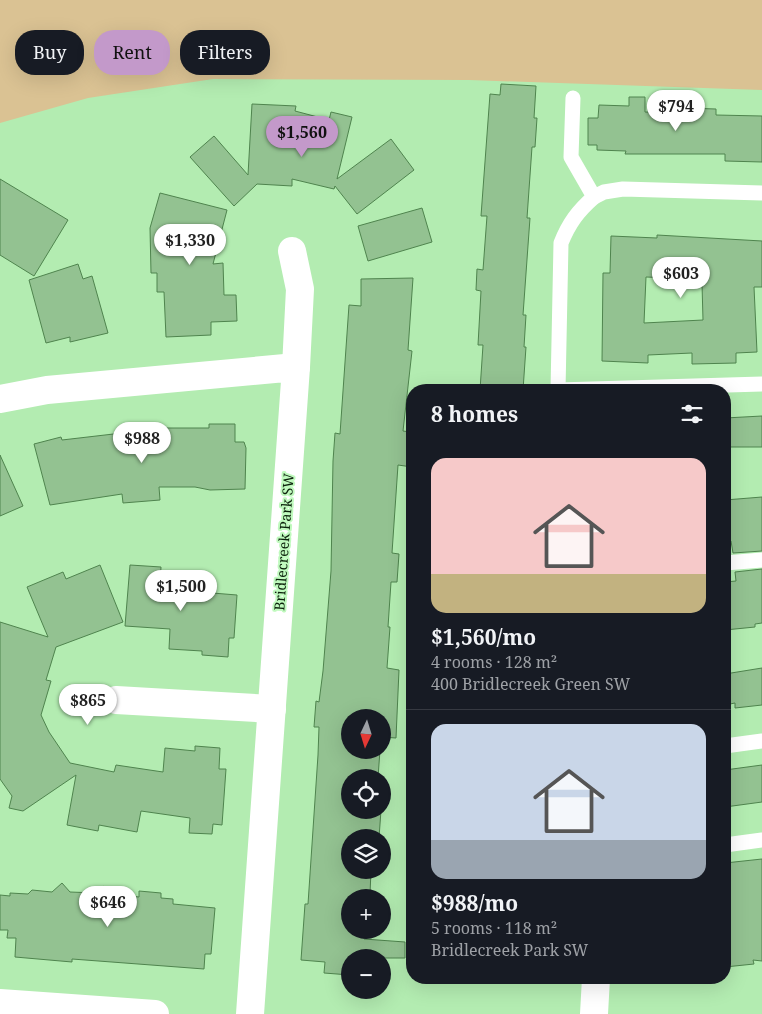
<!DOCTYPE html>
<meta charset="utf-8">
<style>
:root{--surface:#171b24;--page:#242831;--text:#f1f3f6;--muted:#9ea1a6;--line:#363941;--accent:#c399ca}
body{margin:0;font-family:"Noto Serif",serif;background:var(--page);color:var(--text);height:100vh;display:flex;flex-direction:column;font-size:19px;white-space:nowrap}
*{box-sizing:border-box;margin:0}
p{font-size:16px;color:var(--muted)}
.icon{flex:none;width:28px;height:28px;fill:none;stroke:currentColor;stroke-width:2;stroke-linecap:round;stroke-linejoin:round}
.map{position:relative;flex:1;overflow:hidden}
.sheet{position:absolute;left:406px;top:384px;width:325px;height:600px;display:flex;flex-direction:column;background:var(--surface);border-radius:20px;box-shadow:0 5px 20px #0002}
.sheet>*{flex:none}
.banner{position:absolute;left:15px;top:30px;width:316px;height:45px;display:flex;gap:10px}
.needle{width:32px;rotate:184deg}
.tools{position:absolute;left:341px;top:709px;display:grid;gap:10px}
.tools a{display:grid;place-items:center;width:50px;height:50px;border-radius:50%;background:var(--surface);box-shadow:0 5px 20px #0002;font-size:25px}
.price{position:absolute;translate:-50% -42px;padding:0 11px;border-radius:18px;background:#fff;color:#222;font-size:16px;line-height:32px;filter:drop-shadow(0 1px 2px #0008)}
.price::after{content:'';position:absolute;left:50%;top:30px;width:15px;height:11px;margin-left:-8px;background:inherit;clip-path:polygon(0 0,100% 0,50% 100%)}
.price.current{background:var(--accent);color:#111}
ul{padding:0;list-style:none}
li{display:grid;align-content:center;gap:10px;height:265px;padding:0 25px}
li+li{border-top:1px solid var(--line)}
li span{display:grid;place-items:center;height:155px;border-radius:15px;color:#555}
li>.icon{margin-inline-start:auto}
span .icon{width:90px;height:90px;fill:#fffc;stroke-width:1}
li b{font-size:21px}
h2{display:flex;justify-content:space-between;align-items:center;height:60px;padding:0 25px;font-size:21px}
.pill{padding:0 18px;border-radius:20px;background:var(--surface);box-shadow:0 5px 20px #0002;font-size:18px;line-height:45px}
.pill.current{background:var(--accent);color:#111}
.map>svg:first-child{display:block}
</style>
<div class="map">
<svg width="762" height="1014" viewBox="0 0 762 1014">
<rect width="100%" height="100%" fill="#b3ecb1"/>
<!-- green -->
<path fill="#dac293" d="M0,0H762V90L469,80L213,79L88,98L0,123Z"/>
<!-- building -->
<g fill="#93c291" stroke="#4f844e" fill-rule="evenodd">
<path d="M501,84L536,86L534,118H537L535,147H532L527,218H530L523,315H526L524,347H526L523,390H480L483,345H478L481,291L476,290L477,269L483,270L487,216H481L490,94L500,95Z"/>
<path d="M629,97H645V112L685,113V108L716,109V115L762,116V162L725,161V154H625L626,151L597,150V145H588V118H598L599,105L629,106Z"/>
<path d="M252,104L296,106L295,111L329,120L331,112L352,117L337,179L391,139L414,170L357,214L335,186L334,189L292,179V186L257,184L234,206L190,157L214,136L248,175Z"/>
<path d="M0,179L68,220L34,276L0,255Z"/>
<path d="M160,193L227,210L213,264L223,263L224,295H236L237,321L211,322V335L166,337L164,292H157V273H151L150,228Z"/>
<path d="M422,208L432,242L368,261L358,226Z"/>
<path d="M657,235L762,241V287H754L757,352L736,353V363L692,364V353L648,355V363L602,361L603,273H610L611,236L657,238ZM646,277L699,279V284H702L703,320L644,323Z"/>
<path d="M78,264L83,279L92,276L108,333L70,342V337L46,343L29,280Z"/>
<path d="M413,278L408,350L412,351L403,431L411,432L412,467L398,465L392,553L399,554L397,582H391L388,627H390L387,668L399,670L396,738L382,737V718H350V750H380L378,778H350V810H381L379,838H350V870H371L370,894H368L367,898H350V930H365L364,939L405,942V958H350V975L324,973L325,962L301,960L305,904H308L318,755L319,727H314L316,701L319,702L323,671L331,571L333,461L335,433L340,434L349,305L361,306V279Z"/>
<path d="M762,416V447H725V418Z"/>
<path d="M209,424H235V442H244L246,448L245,489L210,490L195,487H159L160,500L123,503L122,494L50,505L34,444L61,437L62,440L165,428H209Z"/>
<path d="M0,455L23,506L0,516Z"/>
<path d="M762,497V551L733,553L731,541L725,542V500Z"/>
<path d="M100,565L123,622L56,647L46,680L51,681L41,715L49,732L70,763L114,772L116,765L163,772L165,748L195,751V746L220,748L219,769H226L222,825L213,824L212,834L189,833L190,818L141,811L137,832L99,825L98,831L67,825L76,775L23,811L9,808L12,796L0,779V622L48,637L27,587L63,572L66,579Z"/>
<path d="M130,565L161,567L160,584L201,587L200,592L237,595L234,638H229L228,657L202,655V651L169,649L170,629L125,626Z"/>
<path d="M762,569V623L755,624V627L725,630V582L736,581L735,572Z"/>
<path d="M762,668V705L735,708V703L725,705V674Z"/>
<path d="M762,765V802L725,807V770Z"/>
<path d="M762,859V961L753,960L754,964L725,967V863Z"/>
<path d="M62,883L70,892L96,893L104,886L112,894L139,897V891L161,893V898L173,899V904L215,908L211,954H205L204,969L72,959V962L15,957L16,938H7L8,930H0V895L10,896V893L28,894L32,890L52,892Z"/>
</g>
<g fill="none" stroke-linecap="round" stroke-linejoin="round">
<!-- lane -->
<g stroke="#fff" stroke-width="15">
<path d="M594,197L604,192L623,189L762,193"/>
<path d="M558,390L561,243C569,223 578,211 594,197L571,157L573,98"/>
<path d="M558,390L762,384"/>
<path d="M725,563L762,560"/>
<path d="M725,746L762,741"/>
<path d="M725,845L762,840"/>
</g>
<!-- street -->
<g stroke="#fff" stroke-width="28">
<path d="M292,251L300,289L296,367"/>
<path d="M0,399L47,390L296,367L250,1014"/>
<path d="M116,700L272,709"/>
<path d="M0,1003L155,1014"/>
<path d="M594,1014L596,978"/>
</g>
</g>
<g text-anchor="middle" stroke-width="4" stroke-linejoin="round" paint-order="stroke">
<!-- street labels -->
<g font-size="14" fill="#0c220c" stroke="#c0fabe">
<text transform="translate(284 542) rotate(-86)" y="5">Bridlecreek Park SW</text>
</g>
</g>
</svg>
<div class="tools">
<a><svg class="needle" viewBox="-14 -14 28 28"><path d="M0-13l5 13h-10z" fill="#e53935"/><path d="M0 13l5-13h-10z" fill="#9ea1a6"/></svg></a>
<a><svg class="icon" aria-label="locate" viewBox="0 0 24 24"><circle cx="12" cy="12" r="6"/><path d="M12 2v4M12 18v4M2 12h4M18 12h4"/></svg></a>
<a><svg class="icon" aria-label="layers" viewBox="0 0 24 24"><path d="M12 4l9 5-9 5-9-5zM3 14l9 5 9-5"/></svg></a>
<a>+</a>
<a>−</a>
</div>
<b class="price" style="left:676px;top:132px">$794</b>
<b class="price current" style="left:302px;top:158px">$1,560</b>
<b class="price" style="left:190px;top:266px">$1,330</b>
<b class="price" style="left:681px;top:299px">$603</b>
<b class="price" style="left:142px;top:464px">$988</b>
<b class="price" style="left:181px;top:612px">$1,500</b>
<b class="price" style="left:88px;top:726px">$865</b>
<b class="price" style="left:108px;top:928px">$646</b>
<div class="banner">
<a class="pill">Buy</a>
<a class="pill current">Rent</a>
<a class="pill">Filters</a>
</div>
<section class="sheet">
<h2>8 homes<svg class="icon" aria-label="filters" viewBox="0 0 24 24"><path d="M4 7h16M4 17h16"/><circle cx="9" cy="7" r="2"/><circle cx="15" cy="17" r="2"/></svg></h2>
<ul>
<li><span style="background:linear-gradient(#f6c9c9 75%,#c2b280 0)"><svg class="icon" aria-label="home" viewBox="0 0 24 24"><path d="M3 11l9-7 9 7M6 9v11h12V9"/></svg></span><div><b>$1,560/mo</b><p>4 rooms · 128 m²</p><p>400 Bridlecreek Green SW</p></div></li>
<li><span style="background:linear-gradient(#c9d6e8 75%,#9aa5b1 0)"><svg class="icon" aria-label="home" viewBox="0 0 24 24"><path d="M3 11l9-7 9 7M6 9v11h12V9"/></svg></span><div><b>$988/mo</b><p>5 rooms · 118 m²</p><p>Bridlecreek Park SW</p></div></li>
</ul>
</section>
</div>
